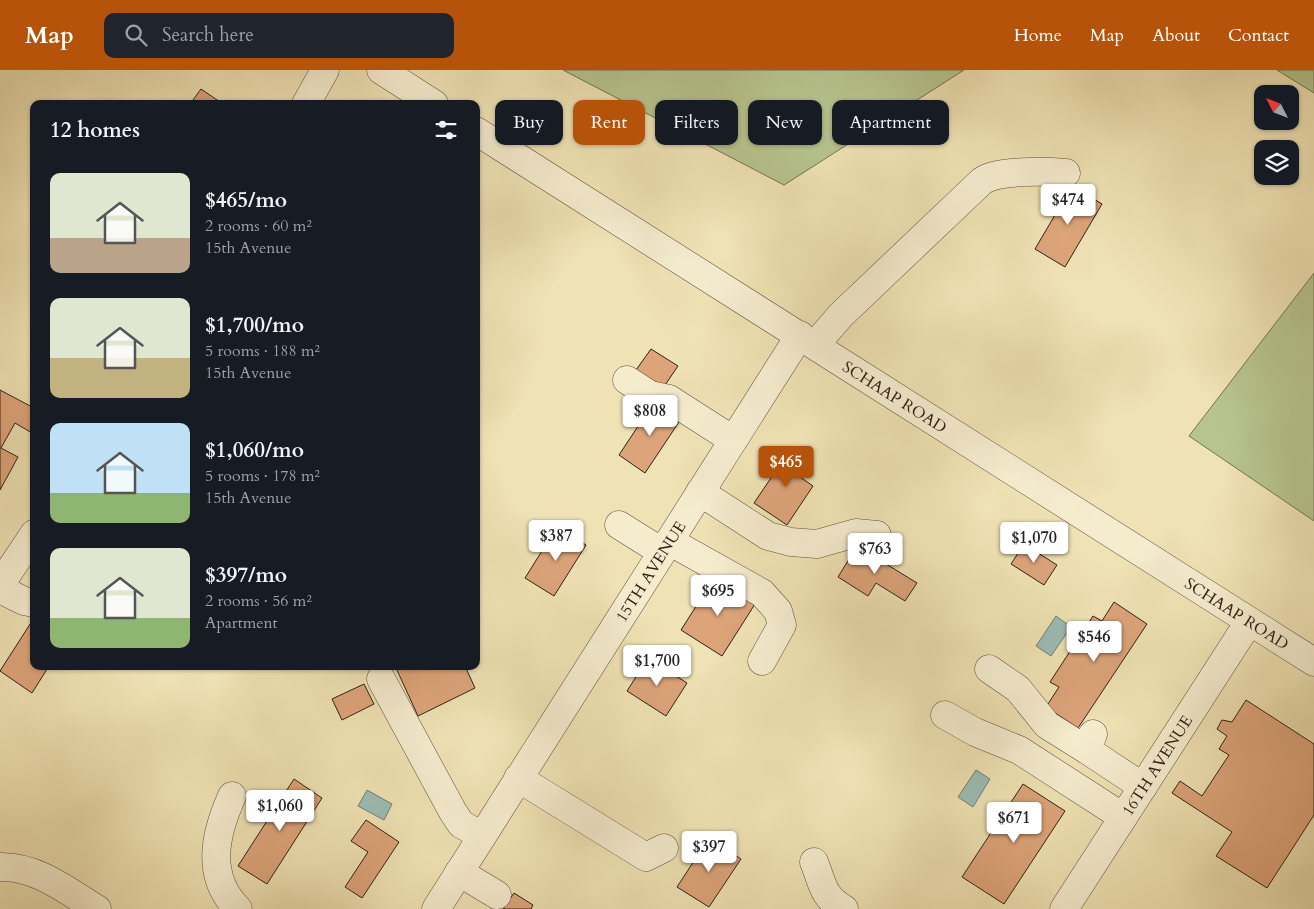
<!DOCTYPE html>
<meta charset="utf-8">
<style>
:root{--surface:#171b24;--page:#20242c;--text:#f1f3f6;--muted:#9ea1a6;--accent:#b45309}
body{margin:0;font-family:Cardo,serif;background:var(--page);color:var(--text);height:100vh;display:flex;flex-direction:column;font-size:19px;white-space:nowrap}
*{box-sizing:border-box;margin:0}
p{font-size:16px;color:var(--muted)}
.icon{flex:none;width:28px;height:28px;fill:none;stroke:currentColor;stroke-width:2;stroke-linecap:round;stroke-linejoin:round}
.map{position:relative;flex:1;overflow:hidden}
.details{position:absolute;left:30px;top:30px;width:450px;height:570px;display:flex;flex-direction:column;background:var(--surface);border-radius:10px;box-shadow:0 1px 4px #0004}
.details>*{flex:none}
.hud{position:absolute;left:495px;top:30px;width:475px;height:45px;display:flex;gap:10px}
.needle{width:32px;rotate:312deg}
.buttons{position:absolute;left:1254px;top:15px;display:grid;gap:10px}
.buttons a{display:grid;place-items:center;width:45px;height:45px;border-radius:10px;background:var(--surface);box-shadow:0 1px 4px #0004;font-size:25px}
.price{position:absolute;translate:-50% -42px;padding:0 11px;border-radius:5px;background:#fff;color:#222;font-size:16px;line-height:32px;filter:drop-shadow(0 1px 2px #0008)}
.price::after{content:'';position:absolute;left:50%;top:30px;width:15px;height:11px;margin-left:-8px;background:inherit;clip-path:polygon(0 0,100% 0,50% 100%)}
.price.current{background:var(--accent);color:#fff}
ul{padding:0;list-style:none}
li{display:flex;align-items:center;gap:15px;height:125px;padding:0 20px}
li span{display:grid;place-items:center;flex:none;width:140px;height:100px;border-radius:10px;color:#555}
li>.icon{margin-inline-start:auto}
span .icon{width:60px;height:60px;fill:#fffc;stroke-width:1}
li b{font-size:21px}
h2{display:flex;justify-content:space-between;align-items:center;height:60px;padding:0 20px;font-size:21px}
.tag{padding:0 18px;border-radius:10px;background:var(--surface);box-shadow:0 1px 4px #0004;font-size:18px;line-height:45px}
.tag.current{background:var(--accent);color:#fff}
header{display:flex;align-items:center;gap:30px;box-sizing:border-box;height:70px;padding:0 25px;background:var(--accent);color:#fff}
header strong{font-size:24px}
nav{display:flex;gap:28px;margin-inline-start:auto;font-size:18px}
.search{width:350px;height:45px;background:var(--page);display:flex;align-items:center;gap:12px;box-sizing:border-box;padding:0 18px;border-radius:10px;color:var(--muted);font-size:19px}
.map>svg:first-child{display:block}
</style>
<header>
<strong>Map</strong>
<div class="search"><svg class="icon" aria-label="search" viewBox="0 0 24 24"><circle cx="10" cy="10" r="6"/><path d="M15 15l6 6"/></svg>Search here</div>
<nav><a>Home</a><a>Map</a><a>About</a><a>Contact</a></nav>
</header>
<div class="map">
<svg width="1314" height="839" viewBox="0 0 1314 839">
<rect width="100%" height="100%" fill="#efe2b4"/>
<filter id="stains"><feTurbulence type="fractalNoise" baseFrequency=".004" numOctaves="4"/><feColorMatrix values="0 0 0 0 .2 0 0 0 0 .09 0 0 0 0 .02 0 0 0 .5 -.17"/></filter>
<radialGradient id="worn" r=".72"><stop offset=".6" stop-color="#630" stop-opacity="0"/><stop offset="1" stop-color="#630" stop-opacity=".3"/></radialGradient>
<!-- green -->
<g fill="#b7c48e" stroke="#747252">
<path d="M563,0H964L784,115Z"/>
<path d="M1277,0H1314V23Z"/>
<path d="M1314,203V451L1189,366Z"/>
</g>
<!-- water -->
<g fill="#9cbcb5" stroke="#717e75">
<path d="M1056,546L1071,557L1051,586L1036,576Z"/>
<path d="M976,700L990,709L973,737L958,727Z"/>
<path d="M367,720L392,734L384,750L358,736Z"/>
</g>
<!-- building -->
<g fill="#dda47a" stroke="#312016">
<path d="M201,19L223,34H190Z"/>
<path d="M1072,116L1102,134L1065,197L1035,179Z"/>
<path d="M651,279L678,296L663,318L636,300Z"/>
<path d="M0,320L34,338V359L32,363L15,353L1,378L18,387L0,420Z"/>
<path d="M654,332L681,349L645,403L619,385Z"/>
<path d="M792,377L811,390L800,407L813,416L787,455L754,433Z"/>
<path d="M557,457L586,475L554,526L525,508Z"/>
<path d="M1024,474L1057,495L1044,515L1011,494Z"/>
<path d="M857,476L917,513L905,531L876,513L868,526L838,507Z"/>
<path d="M714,508L755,534L722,586L681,560Z"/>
<path d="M1114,532L1147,554L1078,658L1046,637L1059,617L1050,612L1093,546L1102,551Z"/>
<path d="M34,548V596H49L32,623L0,601Z"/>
<path d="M648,588L687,613L666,646L627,621Z"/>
<path d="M400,596H465L475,618L418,646L396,598Z"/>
<path d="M364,614L374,634L342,650L332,629Z"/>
<path d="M1246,630L1314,674V745L1267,818L1216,786L1232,762L1172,723L1180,711L1202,726L1229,685L1219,679L1227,666L1217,659L1222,650L1232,652Z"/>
<path d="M294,709L322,728L267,814L238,796Z"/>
<path d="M1023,714L1065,741L1004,834L962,807Z"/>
<path d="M366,750L399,772L362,828L345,817L368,782L351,771Z"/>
<path d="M709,768L741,789L709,837L677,817Z"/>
<path d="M514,823L533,835L531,839H503Z"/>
</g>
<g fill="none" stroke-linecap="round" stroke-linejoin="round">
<defs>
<g id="minor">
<path d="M381,0L434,34"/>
<path d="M306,34L325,0"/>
<path id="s1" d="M476,61L1314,592"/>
<path d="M815,275L841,245L982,111C998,100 1045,101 1066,103"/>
<path d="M627,310L650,325L669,329L733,370"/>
<path d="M700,422L768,466L791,472L817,474L856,463L877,465"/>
<path d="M619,455L662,482"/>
<path d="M669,471L762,523L778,541L782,555L762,591"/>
<path d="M0,515L34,464"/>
<path d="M0,519L24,531L34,533"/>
<path d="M989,599L1018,619L1047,655L1087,680"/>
<path d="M381,609L453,742L461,754L482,766"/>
<path d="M945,645L975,662L1019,680L1123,747"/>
<path d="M1093,664L1087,680L1143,717"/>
<path d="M518,708L646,787L664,778"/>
<path d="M232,726C215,764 205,806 238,839"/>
<path d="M814,792C823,814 822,826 844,839"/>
<path d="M0,797C37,796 67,821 97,839"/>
<path d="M459,802L497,825"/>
<path id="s2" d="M436,839L800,265"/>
<path id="s3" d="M1064,839L1249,552"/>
</g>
</defs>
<!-- minor casing -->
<use href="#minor" stroke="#60503e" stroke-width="29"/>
<!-- minor -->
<use href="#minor" stroke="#f5ecce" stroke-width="28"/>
</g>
<g text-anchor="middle" stroke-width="4" stroke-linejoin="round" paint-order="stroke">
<!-- street labels -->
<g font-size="16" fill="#312016" stroke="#f5ecce">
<text dy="6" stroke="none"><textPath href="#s1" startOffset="496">SCHAAP ROAD</textPath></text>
<text dy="6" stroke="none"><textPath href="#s2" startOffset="400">15TH AVENUE</textPath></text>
<text dy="6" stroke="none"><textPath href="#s1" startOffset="901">SCHAAP ROAD</textPath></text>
<text dy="6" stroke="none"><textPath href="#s3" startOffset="171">16TH AVENUE</textPath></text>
</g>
</g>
<rect width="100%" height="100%" filter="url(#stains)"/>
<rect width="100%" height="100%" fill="url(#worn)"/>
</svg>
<div class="buttons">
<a><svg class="needle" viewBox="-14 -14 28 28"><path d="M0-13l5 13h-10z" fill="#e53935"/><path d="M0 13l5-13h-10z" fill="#9ea1a6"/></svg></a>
<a><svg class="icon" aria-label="layers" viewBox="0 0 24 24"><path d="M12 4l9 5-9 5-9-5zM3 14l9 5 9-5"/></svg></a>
</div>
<b class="price" style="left:1068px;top:156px">$474</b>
<b class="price" style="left:650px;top:367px">$808</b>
<b class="price current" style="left:786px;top:418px">$465</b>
<b class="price" style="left:556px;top:492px">$387</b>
<b class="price" style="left:1034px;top:494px">$1,070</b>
<b class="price" style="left:875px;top:505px">$763</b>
<b class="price" style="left:718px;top:547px">$695</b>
<b class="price" style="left:1094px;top:593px">$546</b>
<b class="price" style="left:657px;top:617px">$1,700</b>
<b class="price" style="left:280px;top:762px">$1,060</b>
<b class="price" style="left:1014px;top:774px">$671</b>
<b class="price" style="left:709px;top:803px">$397</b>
<div class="hud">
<a class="tag">Buy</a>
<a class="tag current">Rent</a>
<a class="tag">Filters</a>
<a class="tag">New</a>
<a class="tag">Apartment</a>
</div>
<section class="details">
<h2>12 homes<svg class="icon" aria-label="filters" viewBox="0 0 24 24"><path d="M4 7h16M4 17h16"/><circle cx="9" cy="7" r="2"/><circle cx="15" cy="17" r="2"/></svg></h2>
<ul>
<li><span style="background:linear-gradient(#dfe7d0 65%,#b9a48a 0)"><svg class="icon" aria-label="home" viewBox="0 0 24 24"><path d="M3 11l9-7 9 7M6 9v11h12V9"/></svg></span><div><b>$465/mo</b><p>2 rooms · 60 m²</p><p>15th Avenue</p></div></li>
<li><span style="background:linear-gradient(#dfe7d0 60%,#c2b280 0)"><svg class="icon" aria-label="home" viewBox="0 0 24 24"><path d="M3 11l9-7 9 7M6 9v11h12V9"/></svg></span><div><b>$1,700/mo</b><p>5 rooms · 188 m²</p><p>15th Avenue</p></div></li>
<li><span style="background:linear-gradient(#bfe0f5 70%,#8fb573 0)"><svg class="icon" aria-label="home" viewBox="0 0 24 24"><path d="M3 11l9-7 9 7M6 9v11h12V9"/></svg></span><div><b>$1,060/mo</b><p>5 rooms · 178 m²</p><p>15th Avenue</p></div></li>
<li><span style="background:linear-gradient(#dfe7d0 70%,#8fb573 0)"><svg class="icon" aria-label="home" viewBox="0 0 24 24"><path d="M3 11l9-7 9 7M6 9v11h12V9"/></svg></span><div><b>$397/mo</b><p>2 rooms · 56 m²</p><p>Apartment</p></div></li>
</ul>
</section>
</div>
